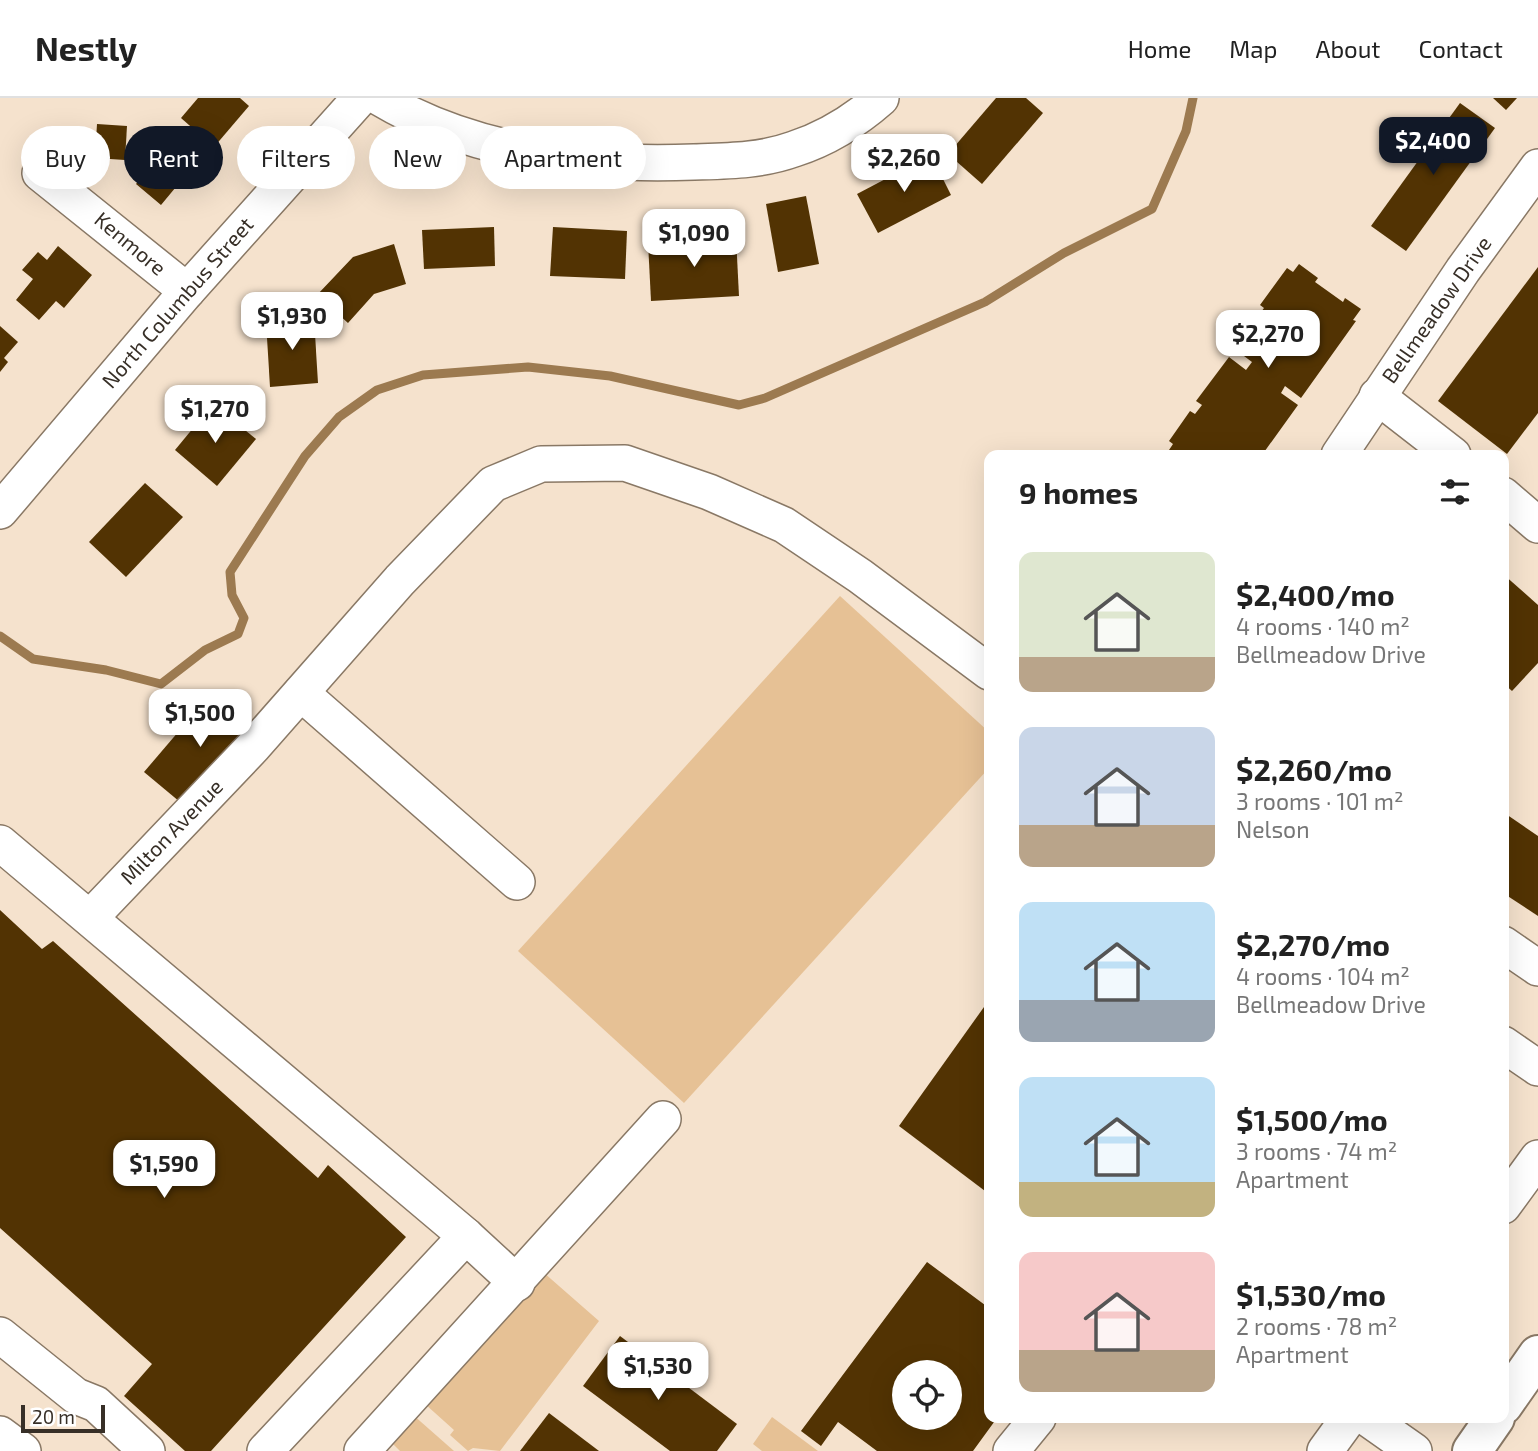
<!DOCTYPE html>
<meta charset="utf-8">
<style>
:root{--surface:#fff;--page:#f6f6f6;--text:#222;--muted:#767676;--line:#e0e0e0;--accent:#111827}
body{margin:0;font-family:"Exo 2",sans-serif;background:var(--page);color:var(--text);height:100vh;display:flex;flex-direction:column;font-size:26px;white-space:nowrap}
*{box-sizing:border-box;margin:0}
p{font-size:23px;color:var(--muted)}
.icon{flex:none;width:38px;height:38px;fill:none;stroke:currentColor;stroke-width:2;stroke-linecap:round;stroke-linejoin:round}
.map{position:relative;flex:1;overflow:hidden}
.panel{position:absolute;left:984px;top:352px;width:525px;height:973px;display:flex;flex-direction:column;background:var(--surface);border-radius:14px;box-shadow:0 7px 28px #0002}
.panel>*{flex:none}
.guide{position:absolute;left:21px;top:28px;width:665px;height:63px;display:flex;gap:14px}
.buttons{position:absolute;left:892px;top:1262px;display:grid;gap:14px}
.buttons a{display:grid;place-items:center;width:70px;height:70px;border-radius:50%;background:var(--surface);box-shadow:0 7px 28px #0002;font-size:35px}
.scale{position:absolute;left:21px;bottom:18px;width:84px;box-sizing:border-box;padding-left:7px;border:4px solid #372f27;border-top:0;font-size:19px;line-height:24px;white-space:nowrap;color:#372f27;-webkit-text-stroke:5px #fff;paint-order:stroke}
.price{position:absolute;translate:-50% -60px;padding:0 16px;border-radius:14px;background:#fff;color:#222;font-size:23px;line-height:46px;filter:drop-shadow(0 2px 4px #0008)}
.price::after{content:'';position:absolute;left:50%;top:42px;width:21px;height:16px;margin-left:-10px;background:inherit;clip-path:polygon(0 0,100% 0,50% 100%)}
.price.selected{background:var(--accent);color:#fff}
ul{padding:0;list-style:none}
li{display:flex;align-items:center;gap:21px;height:175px;padding:0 35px}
li span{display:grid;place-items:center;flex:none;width:196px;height:140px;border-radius:14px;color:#555}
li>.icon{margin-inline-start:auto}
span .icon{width:84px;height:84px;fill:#fffc;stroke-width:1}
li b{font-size:30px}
h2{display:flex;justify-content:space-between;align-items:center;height:84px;padding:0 35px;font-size:30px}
.chip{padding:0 24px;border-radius:32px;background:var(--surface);box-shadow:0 7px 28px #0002;font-size:24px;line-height:63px}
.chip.selected{background:var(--accent);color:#fff}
header{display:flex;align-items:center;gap:42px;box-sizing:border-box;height:98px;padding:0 35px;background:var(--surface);border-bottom:2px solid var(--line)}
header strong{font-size:33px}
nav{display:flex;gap:38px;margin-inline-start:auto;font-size:24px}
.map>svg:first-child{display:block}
</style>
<header>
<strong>Nestly</strong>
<nav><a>Home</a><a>Map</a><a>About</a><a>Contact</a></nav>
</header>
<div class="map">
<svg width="1538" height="1353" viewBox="0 0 1538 1353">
<rect width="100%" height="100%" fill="#f5e2cd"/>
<!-- green -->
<g fill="#e6c195">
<path d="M840,498L989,634V670L684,1005L518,853Z"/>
<path d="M543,1174L599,1223L500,1353L473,1350L468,1353L450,1337L454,1332L425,1306Z"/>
<path d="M412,1316L454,1353H400L389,1342Z"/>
<path d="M772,1319L818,1353H762L753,1346Z"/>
</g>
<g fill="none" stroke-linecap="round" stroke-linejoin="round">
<!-- stream -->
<path stroke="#9c7a50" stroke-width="9" d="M0,538L33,561L106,572L161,586L205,552L238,536L244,520L232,497L230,474L305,358L339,319L377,292L423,277L528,269L610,278L739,307L765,300L985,204L1064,155L1152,111L1186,33L1193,0"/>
</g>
<!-- building -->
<g fill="#523303" fill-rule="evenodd">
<path d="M198,0H240L249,8L214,49L181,20Z"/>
<path d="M996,0H1026L1043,15L982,86L948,56Z"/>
<path d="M1493,0H1517L1506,12Z"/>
<path d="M1460,5L1495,30L1406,153L1371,128Z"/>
<path d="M97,26L127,28L125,62L95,60Z"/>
<path d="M175,29L205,54L161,107L136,86L147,72L143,68Z"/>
<path d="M931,57L951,97L878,135L857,96Z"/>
<path d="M806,98L819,166L778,174L766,106Z"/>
<path d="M494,129L495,168L424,171L422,132Z"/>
<path d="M553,129L627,133L625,181L550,178Z"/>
<path d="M736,139L739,198L651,203L648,144Z"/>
<path d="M394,146L406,186L374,196L348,225L317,197L353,159Z"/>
<path d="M58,148L92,177L64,210L56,203L39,222L16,202L33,181L22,172L38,154L47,162Z"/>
<path d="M1299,166L1318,180L1315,184L1343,204L1345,200L1361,211L1353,222L1356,223L1301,300L1285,288L1281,295L1298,307L1262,357H1170L1167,355L1173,346L1169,343L1190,313L1195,316L1202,307L1196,303L1229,259L1246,272L1252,264L1236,252L1253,228L1257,230L1261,224L1256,221L1264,210L1260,207L1287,170L1293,174Z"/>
<path d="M1538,169V315L1507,356L1438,303Z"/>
<path d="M314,220L318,285L270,289L266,223Z"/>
<path d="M0,228L18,244L4,260L8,264L0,274Z"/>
<path d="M213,306L256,341L217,388L175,352Z"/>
<path d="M145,385L183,419L126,479L89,444Z"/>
<path d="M1503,476L1538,507V565L1512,593L1503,585Z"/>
<path d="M214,592L255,627L186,709L144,674Z"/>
<path d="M1503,714L1538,738V818L1503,795Z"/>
<path d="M0,812L42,851L53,843L318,1080L328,1067L406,1139L211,1353H185L124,1298L152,1266L0,1130Z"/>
<path d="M989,902V1096L899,1028Z"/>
<path d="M927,1164L989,1210V1320H997L973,1353H877L838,1324L821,1348L801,1333ZM905,1274H950V1320H905Z"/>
<path d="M620,1238L737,1326L717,1353H670L583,1288Z"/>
<path d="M549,1315L599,1353H520Z"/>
</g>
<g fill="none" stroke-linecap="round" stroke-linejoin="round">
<defs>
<g id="minor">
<path d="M380,0C474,56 586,68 694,64C728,63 761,63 794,51C825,41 856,22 881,0"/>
<path d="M40,75L187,193"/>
<path d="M1377,298L1453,357"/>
<path d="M1339,357L1463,172L1538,69"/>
<path d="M1503,397L1538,427"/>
<path d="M0,413L187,193L360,0"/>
<path d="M301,595L517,784"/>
<path d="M0,745L466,1138L517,1185"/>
<path d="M91,819L253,649L400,482L493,386L541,366L625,365L709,394L784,427L860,478L989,574"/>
<path d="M1503,846L1538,870"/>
<path d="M1503,946L1538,970"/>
<path d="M1503,1108L1538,1060"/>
<path d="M0,1237L76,1298L96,1306L147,1353"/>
<path d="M1367,1320L1414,1353"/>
<path d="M0,1336L23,1353"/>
<path d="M265,1353L466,1138"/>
<path d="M362,1353L663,1021"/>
<path d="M1011,1353L1038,1320"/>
<path d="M1325,1353L1349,1320"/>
</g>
<g id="major">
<path d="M1503,1307L1538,1257"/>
<path d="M1472,1353L1495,1320"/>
</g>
</defs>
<!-- minor casing -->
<use href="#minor" stroke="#897865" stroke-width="38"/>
<!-- major casing -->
<use href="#major" stroke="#897865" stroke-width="42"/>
<!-- minor -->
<use href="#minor" stroke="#fff" stroke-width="35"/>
<!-- major -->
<use href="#major" stroke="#fff" stroke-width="38"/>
</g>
<g text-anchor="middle" stroke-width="7" stroke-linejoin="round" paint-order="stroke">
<!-- street labels -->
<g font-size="21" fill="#372f27" stroke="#fff">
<text transform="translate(130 146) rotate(40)" y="7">Kenmore</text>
<text transform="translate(178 205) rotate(-49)" y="7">North Columbus Street</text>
<text transform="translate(1437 212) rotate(-55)" y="7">Bellmeadow Drive</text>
<text transform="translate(172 734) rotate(-46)" y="7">Milton Avenue</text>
</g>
</g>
</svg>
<div class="buttons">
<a><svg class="icon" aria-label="locate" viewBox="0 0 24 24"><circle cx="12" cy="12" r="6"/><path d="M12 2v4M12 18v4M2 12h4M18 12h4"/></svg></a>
</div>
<div class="scale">20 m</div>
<b class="price selected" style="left:1433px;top:79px">$2,400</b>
<b class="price" style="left:904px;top:96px">$2,260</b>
<b class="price" style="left:694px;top:171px">$1,090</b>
<b class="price" style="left:292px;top:254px">$1,930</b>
<b class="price" style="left:1268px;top:272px">$2,270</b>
<b class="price" style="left:215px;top:347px">$1,270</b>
<b class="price" style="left:200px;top:651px">$1,500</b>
<b class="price" style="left:164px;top:1102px">$1,590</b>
<b class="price" style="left:658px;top:1304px">$1,530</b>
<div class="guide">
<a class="chip">Buy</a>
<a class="chip selected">Rent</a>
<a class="chip">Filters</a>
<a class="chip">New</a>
<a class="chip">Apartment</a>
</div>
<section class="panel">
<h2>9 homes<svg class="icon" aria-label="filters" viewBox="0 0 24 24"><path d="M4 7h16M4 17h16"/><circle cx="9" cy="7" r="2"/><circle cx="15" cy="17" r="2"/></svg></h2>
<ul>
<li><span style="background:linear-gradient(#dfe7d0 75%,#b9a48a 0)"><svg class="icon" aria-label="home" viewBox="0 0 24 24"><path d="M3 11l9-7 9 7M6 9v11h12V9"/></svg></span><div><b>$2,400/mo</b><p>4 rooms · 140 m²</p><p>Bellmeadow Drive</p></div></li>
<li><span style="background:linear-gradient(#c9d6e8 70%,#b9a48a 0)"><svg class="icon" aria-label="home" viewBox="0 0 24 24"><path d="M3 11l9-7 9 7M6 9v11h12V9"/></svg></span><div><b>$2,260/mo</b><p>3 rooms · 101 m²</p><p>Nelson</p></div></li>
<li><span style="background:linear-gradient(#bfe0f5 70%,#9aa5b1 0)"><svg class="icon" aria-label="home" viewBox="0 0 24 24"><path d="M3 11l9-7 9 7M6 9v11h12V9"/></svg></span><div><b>$2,270/mo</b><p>4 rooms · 104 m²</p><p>Bellmeadow Drive</p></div></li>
<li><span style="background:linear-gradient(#bfe0f5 75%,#c2b280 0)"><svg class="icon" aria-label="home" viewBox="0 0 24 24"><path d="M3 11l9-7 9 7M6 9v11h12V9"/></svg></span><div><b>$1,500/mo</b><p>3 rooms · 74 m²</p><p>Apartment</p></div></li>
<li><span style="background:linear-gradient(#f6c9c9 70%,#b9a48a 0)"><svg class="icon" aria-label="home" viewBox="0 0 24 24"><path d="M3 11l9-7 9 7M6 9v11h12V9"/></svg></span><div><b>$1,530/mo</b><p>2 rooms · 78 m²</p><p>Apartment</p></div></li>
</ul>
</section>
</div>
